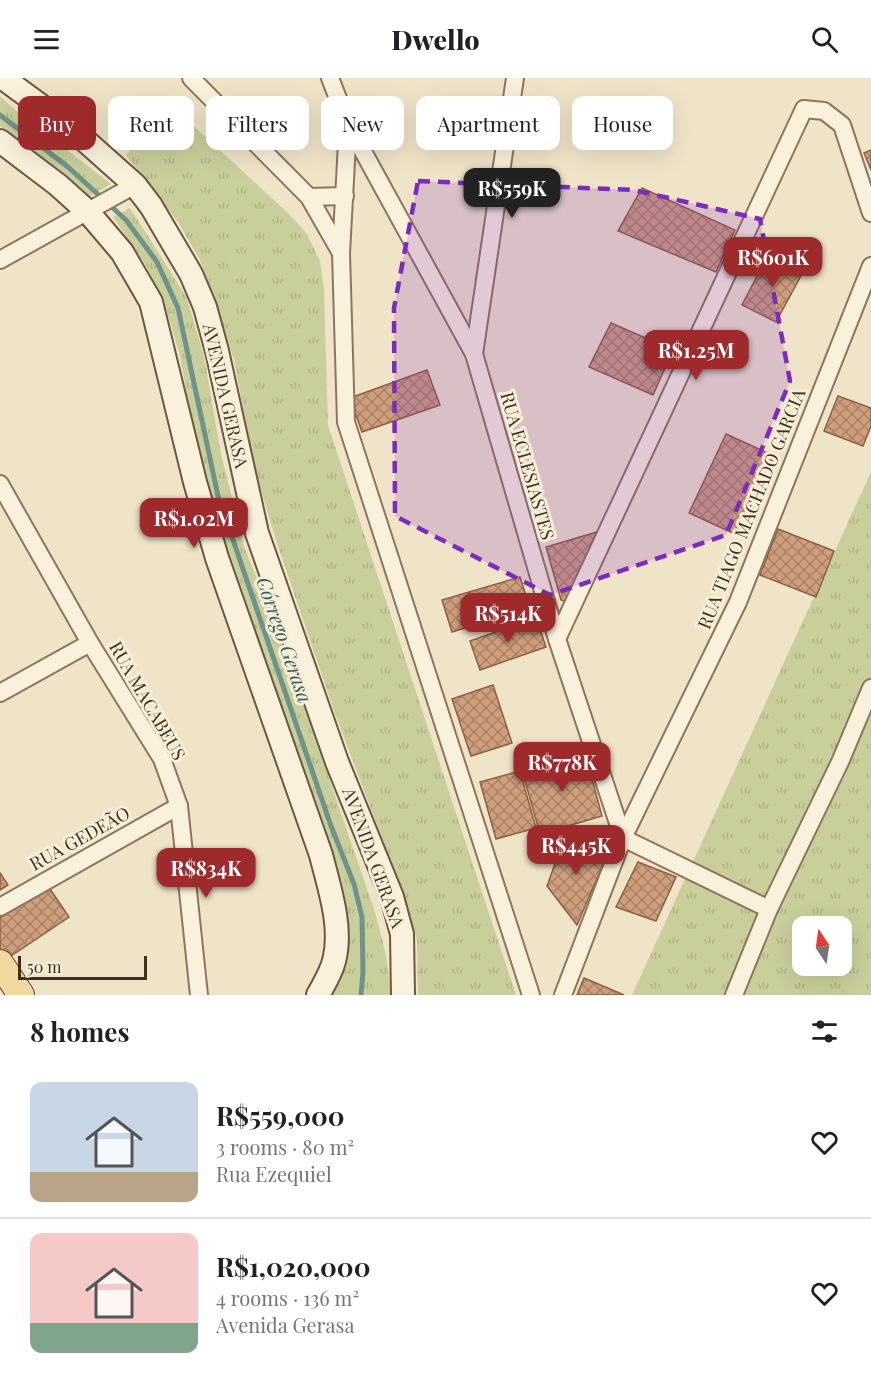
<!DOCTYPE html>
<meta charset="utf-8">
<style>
:root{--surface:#fff;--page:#f2f2f2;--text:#202124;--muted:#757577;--line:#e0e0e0;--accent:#9e2a2b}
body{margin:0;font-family:"Playfair Display",serif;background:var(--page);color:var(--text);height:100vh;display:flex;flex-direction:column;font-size:22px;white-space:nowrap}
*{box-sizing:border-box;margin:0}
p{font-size:20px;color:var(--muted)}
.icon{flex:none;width:33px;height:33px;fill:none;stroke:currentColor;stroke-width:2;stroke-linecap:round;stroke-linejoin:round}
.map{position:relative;height:917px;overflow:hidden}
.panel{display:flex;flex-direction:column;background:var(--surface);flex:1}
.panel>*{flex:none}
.guide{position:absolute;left:18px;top:18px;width:836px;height:54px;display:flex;gap:12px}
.needle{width:39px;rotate:347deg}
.tools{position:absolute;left:792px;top:838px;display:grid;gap:12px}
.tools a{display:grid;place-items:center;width:60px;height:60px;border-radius:12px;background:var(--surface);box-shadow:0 6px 24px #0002;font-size:30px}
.scale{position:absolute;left:18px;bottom:15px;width:129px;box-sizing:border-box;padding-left:6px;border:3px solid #3d2e20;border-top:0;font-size:16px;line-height:21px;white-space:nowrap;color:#3d2e20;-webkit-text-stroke:4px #f7eed8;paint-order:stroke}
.price{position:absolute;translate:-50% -51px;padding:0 14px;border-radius:12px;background:var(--accent);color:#fff;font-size:20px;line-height:39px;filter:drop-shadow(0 2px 3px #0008)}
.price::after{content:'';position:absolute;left:50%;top:36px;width:18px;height:14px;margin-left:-9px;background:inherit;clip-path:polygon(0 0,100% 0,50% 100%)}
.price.current{background:#222;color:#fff}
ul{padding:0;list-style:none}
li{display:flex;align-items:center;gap:18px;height:150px;padding:0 30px}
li+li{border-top:2px solid var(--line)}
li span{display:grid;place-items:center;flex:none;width:168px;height:120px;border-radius:12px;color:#555}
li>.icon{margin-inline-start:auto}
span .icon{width:72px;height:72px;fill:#fffc;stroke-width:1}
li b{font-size:26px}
h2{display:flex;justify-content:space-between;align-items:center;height:72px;padding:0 30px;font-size:26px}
.pill{padding:0 21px;border-radius:12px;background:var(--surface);box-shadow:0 6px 24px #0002;font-size:21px;line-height:54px}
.pill.current{background:var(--accent);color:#fff}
header{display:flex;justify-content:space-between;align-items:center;height:78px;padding:0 30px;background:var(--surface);font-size:27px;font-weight:800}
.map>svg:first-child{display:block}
</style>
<header><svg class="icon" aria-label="menu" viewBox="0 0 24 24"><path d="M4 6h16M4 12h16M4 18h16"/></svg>Dwello<svg class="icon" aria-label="search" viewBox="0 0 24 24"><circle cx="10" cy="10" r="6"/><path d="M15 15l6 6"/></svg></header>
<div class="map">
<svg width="871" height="917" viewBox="0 0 871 917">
<defs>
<pattern id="grass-tufts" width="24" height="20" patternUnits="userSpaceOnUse" patternTransform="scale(1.5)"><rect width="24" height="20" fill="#c9cf9b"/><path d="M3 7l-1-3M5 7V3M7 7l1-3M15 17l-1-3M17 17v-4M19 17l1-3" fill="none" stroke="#aeb285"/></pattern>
<pattern id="building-cross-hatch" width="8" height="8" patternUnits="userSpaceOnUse" patternTransform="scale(1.5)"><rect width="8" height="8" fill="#cf9f7d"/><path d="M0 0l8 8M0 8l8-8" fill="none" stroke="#a98266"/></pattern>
</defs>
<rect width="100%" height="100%" fill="#f0e4c8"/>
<!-- grass -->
<g fill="url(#grass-tufts)" fill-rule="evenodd">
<path d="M0,18L14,31L111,106L88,120L0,48Z"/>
<path d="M174,30L288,135L307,156L320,183L324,211L328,347L516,917H418L417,862L405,821L334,633L276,462L255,392L234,282L215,224L200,182L178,144L126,77Z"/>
<path d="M130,130L186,218L204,278L221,376L244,468L284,570L374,831C382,860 390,887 390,917H329L331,777L266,581L229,485L199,381L179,274L167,234L147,189L113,139Z"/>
<path d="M871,394V917H632ZM802,849H842V888H802Z"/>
</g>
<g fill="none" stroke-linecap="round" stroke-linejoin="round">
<!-- stream -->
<path stroke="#6f938a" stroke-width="5" d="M0,37L68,89L126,142L157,184L178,230L218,418L331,748L354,806L362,839L363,894L361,917"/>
</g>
<!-- building -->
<g fill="url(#building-cross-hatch)" stroke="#8d5f41" stroke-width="1.5">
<path d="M871,72V92L864,75Z"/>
<path d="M642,110L735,152L716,194L618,153Z"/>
<path d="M768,177L804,192L776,244L742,227Z"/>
<path d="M611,245L673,272L653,317L589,289Z"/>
<path d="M427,292L440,327L362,354L350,320Z"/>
<path d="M838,318L871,330V348L863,368L824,353Z"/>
<path d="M726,356L774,378L737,457L689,435Z"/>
<path d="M778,451L834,473L816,519L760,497Z"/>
<path d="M597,454L570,525L561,522L546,469Z"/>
<path d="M520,499L530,530L452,554L442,522Z"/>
<path d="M536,540L546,569L480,592L470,563Z"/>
<path d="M493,607L512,665L471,678L452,621Z"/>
<path d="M585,675L602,738L540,756L522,692Z"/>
<path d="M520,693L536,750L496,761L480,704Z"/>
<path d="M603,765L605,782L577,847L547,808L561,769Z"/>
<path d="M638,784L676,799L656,843L616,829Z"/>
<path d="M0,795L8,807L0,812Z"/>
<path d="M48,808L69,839L5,882L0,875V840Z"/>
<path d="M584,900L624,917H577Z"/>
</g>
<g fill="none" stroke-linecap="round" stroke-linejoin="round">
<defs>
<g id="minor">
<path d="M191,0L309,119L341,175"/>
<path d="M330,0L348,46L474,276L557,561L623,760L769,831"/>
<path d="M348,47L341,175L346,344L531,917"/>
<path d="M309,119L345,118"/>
<path d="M0,182L135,107"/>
<path d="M474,276L515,0"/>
<path d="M0,406L90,565L162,681L179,728L199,917"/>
<path d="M557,561L804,31L824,33L842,47L871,135"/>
<path d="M0,615L90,565"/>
<path d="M0,829L179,728"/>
<path d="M563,917L623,760L738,524L871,188"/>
<path d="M734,917L769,831L840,684L871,610"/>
</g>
<g id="secondary">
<path d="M3,0L71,50L135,107L151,128L191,196L205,229L217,273L257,455L337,684L392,819L402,856L403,917"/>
<path d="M0,63L58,107L88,134L122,174L151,224L195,404L217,480L321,777C329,809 343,850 334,883C331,895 324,906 318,917"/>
</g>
<path id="primary" d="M0,885L21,917"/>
</defs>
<!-- minor casing -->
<use href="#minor" stroke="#8d765c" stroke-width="20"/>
<!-- secondary casing -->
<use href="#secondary" stroke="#6f573f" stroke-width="26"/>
<!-- primary casing -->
<use href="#primary" stroke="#5b4430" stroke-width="28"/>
<!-- minor -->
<use href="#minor" stroke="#faf1dc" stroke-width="16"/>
<!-- secondary -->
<use href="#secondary" stroke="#faf1dc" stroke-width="22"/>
<!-- primary -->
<use href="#primary" stroke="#f3d9a0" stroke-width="26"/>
</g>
<!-- marked area -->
<path fill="#7b2cbf" fill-opacity="0.2" stroke="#7b2cbf" stroke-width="4.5" stroke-dasharray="12 8" stroke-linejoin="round" d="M418,103L634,112L760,141L790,303L726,457L550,517L395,438L394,230Z"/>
<g text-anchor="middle" stroke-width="6" stroke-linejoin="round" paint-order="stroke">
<!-- street labels -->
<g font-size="18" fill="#3d2e20" stroke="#f7eed8">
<text transform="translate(225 318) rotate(77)" y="6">AVENIDA GERASA</text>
<text transform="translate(527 388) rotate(74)" y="6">RUA ECLESIASTES</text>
<text transform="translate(752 431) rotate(-68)" y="6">RUA TIAGO MACHADO GARCIA</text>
<text transform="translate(147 623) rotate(60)" y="6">RUA MACABEUS</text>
<text transform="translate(80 761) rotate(-29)" y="6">RUA GEDEÃO</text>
<text transform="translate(373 780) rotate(70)" y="6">AVENIDA GERASA</text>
</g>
<!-- water labels -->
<g font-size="20" font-style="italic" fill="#2f5d5a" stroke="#f7eed8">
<text transform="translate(284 562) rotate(71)" y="7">Córrego Gerasa</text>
</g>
</g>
</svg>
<div class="tools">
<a><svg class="needle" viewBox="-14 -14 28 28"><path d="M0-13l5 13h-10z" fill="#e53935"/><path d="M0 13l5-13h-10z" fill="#757577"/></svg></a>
</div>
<div class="scale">50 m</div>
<b class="price current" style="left:512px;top:141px">R$559K</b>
<b class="price" style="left:773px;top:210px">R$601K</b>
<b class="price" style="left:696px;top:303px">R$1.25M</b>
<b class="price" style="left:194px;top:471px">R$1.02M</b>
<b class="price" style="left:508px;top:566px">R$514K</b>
<b class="price" style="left:562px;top:715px">R$778K</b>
<b class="price" style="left:576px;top:798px">R$445K</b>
<b class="price" style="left:206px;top:821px">R$834K</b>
<div class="guide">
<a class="pill current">Buy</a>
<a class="pill">Rent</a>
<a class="pill">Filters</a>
<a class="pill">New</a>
<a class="pill">Apartment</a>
<a class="pill">House</a>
</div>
</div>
<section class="panel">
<h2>8 homes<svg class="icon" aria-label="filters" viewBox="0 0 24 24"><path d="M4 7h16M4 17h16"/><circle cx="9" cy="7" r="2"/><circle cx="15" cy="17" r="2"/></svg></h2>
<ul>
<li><span style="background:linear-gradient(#c9d6e8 75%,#b9a48a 0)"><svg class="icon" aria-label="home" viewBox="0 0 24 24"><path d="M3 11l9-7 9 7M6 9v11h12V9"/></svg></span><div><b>R$559,000</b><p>3 rooms · 80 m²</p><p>Rua Ezequiel</p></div><svg class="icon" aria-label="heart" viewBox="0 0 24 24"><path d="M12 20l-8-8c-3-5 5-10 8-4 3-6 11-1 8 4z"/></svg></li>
<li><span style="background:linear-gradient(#f6c9c9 75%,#7fa58c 0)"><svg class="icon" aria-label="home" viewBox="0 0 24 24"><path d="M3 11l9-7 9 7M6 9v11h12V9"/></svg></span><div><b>R$1,020,000</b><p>4 rooms · 136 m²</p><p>Avenida Gerasa</p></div><svg class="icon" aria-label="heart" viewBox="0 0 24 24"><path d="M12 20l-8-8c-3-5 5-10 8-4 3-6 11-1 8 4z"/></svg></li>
</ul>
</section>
